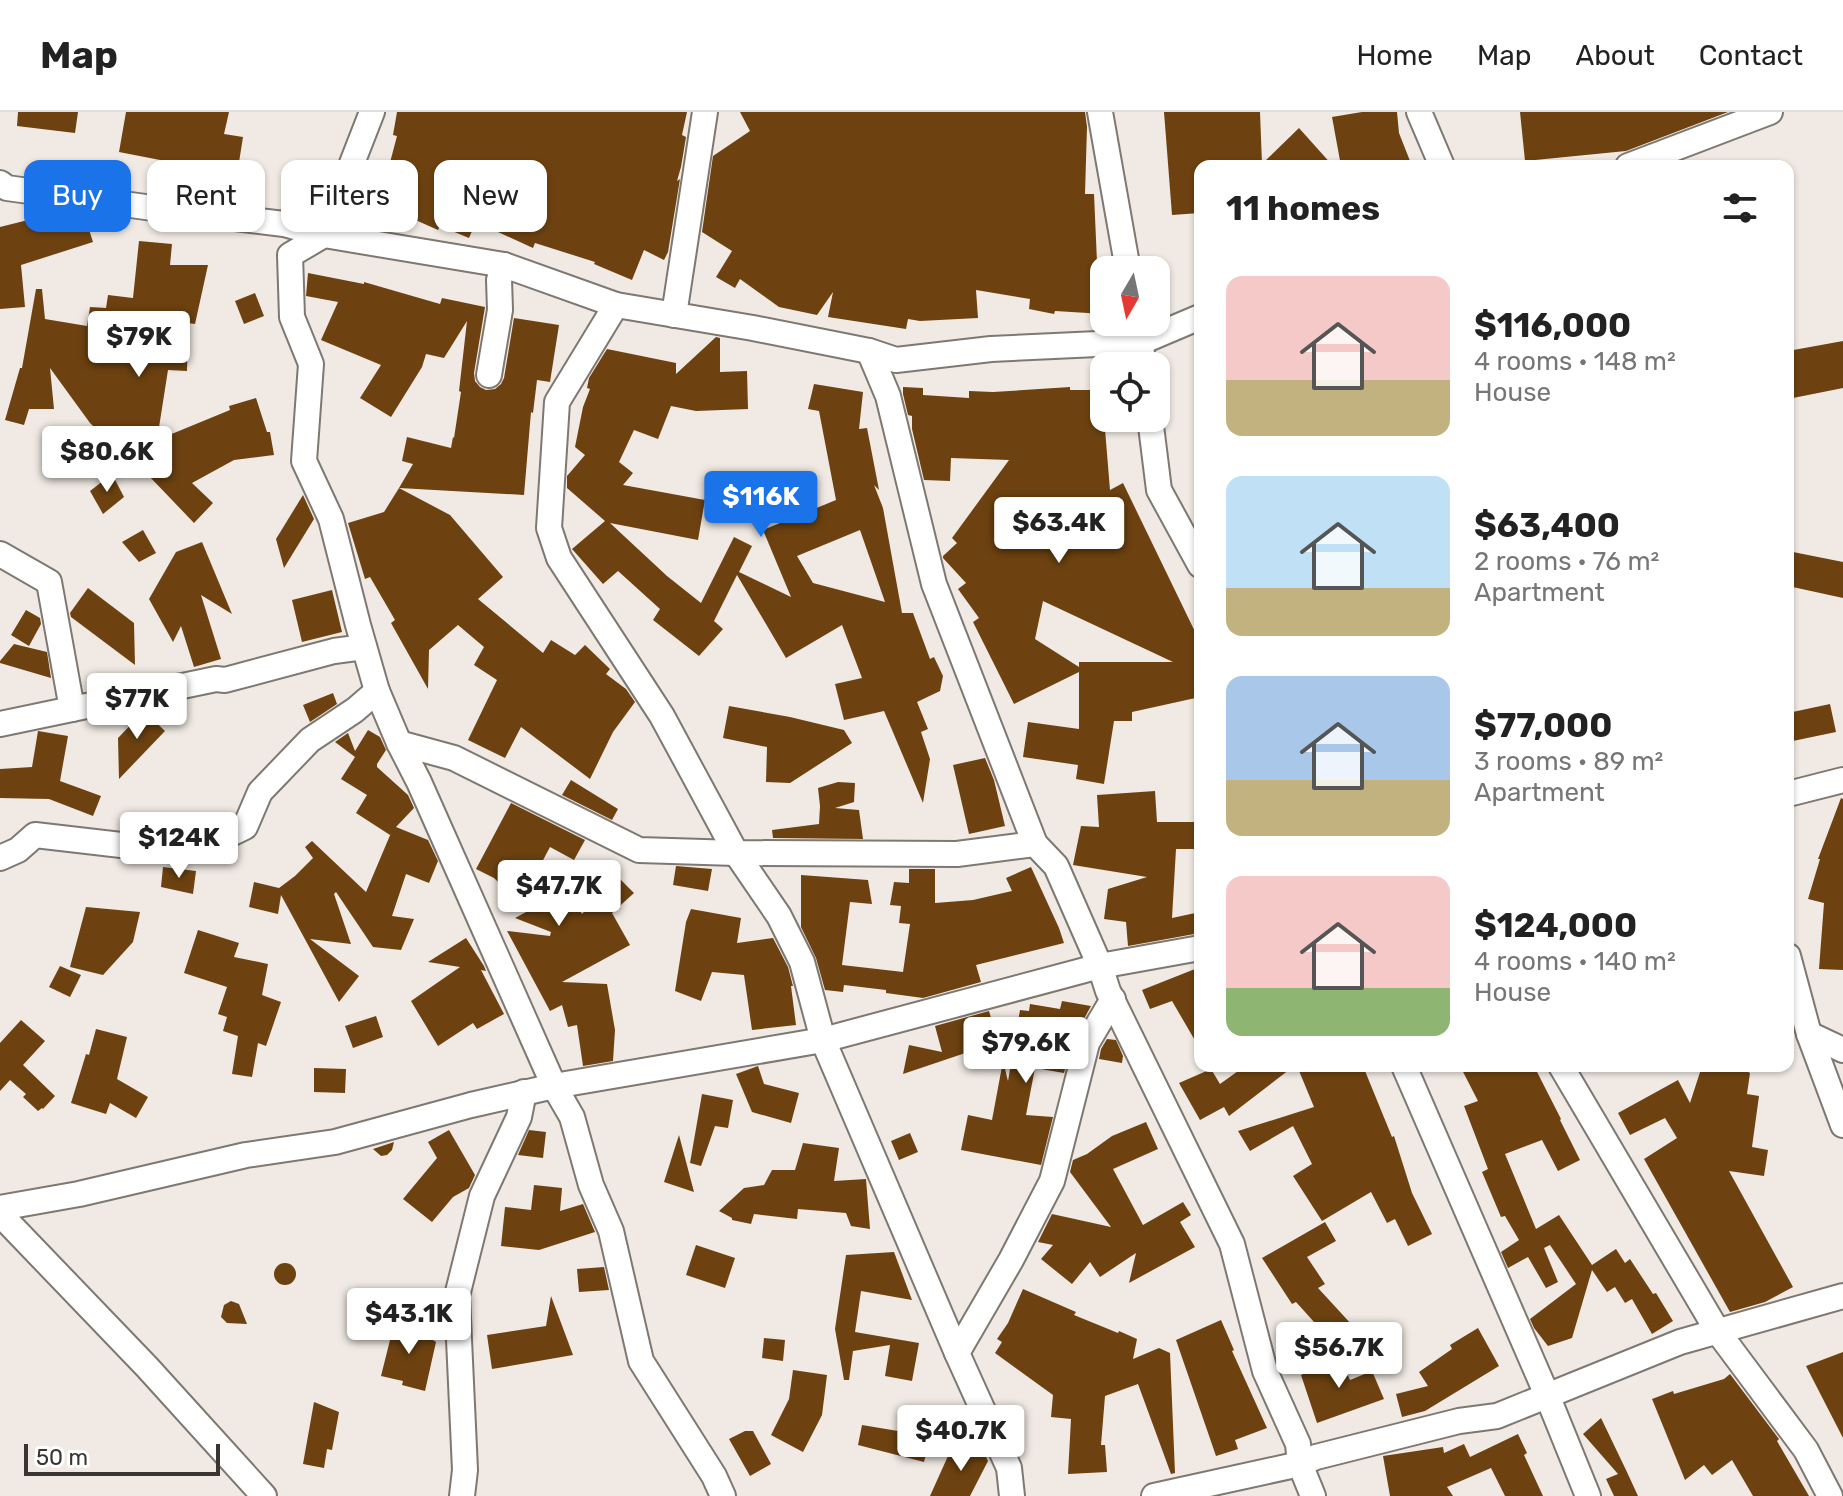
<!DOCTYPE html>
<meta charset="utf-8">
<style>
:root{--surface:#fff;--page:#f2f2f2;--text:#222;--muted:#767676;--line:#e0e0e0;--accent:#1a73e8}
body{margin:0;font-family:Rubik,sans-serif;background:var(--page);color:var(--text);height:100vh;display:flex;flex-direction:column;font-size:30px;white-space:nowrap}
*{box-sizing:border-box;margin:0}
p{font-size:26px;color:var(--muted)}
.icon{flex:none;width:44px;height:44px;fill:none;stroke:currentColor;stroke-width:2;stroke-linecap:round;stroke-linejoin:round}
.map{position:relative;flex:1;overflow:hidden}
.panel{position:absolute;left:1194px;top:48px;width:600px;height:912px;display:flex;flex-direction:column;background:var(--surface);border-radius:16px;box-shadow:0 2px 6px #0004}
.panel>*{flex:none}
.hud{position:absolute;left:24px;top:48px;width:760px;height:72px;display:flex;gap:16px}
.needle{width:52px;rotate:189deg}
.buttons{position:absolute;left:1090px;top:144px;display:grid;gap:16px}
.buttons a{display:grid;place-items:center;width:80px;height:80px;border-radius:16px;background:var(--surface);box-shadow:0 2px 6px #0004;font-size:40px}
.scale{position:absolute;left:24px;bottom:20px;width:196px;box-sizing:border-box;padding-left:8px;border:4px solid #383532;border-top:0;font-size:22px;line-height:28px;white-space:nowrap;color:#383532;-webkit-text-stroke:6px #fff;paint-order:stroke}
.price{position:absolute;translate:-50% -68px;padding:0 18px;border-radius:8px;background:#fff;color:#222;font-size:26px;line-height:52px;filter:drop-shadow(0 2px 4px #0008)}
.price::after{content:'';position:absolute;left:50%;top:48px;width:24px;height:18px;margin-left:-12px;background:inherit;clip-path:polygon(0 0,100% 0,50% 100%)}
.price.active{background:var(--accent);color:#fff}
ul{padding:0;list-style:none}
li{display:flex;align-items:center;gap:24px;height:200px;padding:0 32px}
li span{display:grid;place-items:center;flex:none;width:224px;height:160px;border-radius:16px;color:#555}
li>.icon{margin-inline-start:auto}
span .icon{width:96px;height:96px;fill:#fffc;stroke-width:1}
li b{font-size:34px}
h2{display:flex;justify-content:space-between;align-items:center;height:96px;padding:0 32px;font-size:34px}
.chip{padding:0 28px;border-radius:16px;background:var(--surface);box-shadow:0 2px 6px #0004;font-size:28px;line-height:72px}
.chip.active{background:var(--accent);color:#fff}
header{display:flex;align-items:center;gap:48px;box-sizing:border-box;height:112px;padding:0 40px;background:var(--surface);border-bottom:2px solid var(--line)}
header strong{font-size:38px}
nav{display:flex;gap:44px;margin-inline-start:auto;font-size:28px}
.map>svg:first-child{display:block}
</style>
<header>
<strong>Map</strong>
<nav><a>Home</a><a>Map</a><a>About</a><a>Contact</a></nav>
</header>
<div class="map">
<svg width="1843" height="1384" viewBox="0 0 1843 1384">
<rect width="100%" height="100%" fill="#f1eae4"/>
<!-- building -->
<g fill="#6d4210" fill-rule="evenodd">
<path d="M18,0H78L75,21L17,14Z"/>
<path d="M126,0H229L224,22L243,25L237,63L119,40Z"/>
<path d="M397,0H687L682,23L686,25L681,55L677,69L680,67L668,140L664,148L644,138L632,168L594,152L595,150L535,131L533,136L476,110L469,126L440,114L438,118L402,102L378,96L397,24L393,23Z"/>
<path d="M740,0H1085L1087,15L1085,82H1094L1097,150H1104V202L1055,199L1054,202L1029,197L1030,187L976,178L978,206L920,209L908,207L906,217L828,205L833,180L817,203L779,195L740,167L735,176L716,165L732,139L702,120L713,44L750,19Z"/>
<path d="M1164,0H1260L1262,52L1299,16L1333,54H1200V101L1172,103Z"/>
<path d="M1362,0H1397L1399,21L1412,54H1341L1332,5Z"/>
<path d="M1520,0H1728L1626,39L1525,49Z"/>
<path d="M84,102L93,130L21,153L25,195L0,197V115L32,107L35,118Z"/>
<path d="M139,129L172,132L170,153H208L195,212L188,211L187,259L168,258L157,328L230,298L229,294L256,286L267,320H270L274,343L234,348L192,371L213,391L194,411L149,364L147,366L90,311L50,256L54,297H29L24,313L5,308L20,256H22L36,177H42L45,207L87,214L90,195L106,196L108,183L133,186Z"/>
<path d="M308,161L364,172V170L440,192L442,186L485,195L474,261L475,269L480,275L486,278L495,277L501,272L504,266L514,206L559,213L550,270L537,268L533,301L531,300L524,383L399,376L413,352L402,349L407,325L451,336L453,325L454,326L461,280L459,279L467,209L444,246L426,242L422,255L391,305L360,286L381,253L321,228L338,190L306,184Z"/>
<path d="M255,181L264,204L244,212L235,189Z"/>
<path d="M716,225L720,226V260L747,259L748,297L696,299L671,294L658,327L634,318L619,350L633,361L623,373L705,388L698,428L610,411L667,464L701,491L734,425L752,434L739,460L791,485L763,418L836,388L819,299L808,297L814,272L863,280L859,317L867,316L879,378L874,373L883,396L902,501H913L930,547L934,545L943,564L940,579L917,590L928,617L921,620L930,647L923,691L884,599L844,608L835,572L862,566L842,513L786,546L737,463L714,509L723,517L699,544L653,508L660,497L618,459L603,472L572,437L605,409L567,376V364L585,343L575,335L583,295L590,277L587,276L589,266L607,237L676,251V262ZM860,418L885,490L813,471L797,444Z"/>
<path d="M1843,229V276L1788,287V239Z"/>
<path d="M903,275L923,276V283L969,286V279L993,280L1070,275V278H1102V305H1104L1110,378L1123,371L1200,530V585L1132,600V609H1114L1104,672L1076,667L1078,653L1023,645L1028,610L1079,617V560L1014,592L973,510L979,506L958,477L966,471L943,446V444L957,431L952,426L1009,348L951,346L950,369L924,368L912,317V304L908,303L903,282ZM1043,489L1173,550H1079V555L1035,527Z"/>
<path d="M112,362L124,385L103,402L90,379Z"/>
<path d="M399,376L450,403L503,465L478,487L543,541L551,528L575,543L585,533L610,557L606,562L626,577L635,590L613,620L590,667L521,615L505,646L468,628L497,568L474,553L484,535L458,513L429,538L428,577L391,511L395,508L370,465L365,467L348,411L384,400Z"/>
<path d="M303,383L314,407L284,456L276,427Z"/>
<path d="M143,418L156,441L139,450L122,430Z"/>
<path d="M202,430L232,502L201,483L221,547L194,555L181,514L173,530L149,487L176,440Z"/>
<path d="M1788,439L1843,450V486L1788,474Z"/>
<path d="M88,476L134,511L135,553L71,505L70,501Z"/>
<path d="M332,478L342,520L302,530L292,488Z"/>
<path d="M26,498L40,506L41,512L29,534L11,523Z"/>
<path d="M14,532L47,540L51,566L0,551V549Z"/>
<path d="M333,581L337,592L310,610L303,593Z"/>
<path d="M1830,592L1836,620L1788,630V601Z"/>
<path d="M729,594L790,605L844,618L852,631L790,671L766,670L767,635L723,626Z"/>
<path d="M144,599L165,619L119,667L118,626Z"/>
<path d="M368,618L380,625L386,638L377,652V655L408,683L414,696L396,715L428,728L438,749L429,771L406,762L392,804L414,807L401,838L373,835L336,780L334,782L351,832L310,827L359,864L339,890L281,783L278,802L249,795L254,770L279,776L295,764L313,746L305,735L312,729L366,780L391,721L390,723L356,701L367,683L341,667L355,645L335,630L348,621L355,639Z"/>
<path d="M38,619L68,624L60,669L101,684L93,704L49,687L0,686V657L32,655Z"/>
<path d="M985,646L994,668L1005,714L969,722L953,653Z"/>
<path d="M571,668L618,697L612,708L562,683Z"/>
<path d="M838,670L855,671L854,690L835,696L859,698L863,727L773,726L772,718L819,712L820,694L818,676Z"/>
<path d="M1155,679L1157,710H1200V737H1176L1172,806L1200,800V821L1128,834L1126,810L1104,807L1108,777L1147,765L1073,753L1081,714L1099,715L1097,683Z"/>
<path d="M1841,686L1843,687V858L1819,857L1824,791L1808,787L1820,747H1818Z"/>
<path d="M511,691L585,728L574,748L550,735L532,769L557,794L570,785L582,802L619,766L634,781L612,801L630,833L562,870L607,872L615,918L613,949L583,954L577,913L568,915L562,893L550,899L507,819L550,824L551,820L515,806L528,799L494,766L476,757Z"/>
<path d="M676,754L712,757L708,779L673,773Z"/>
<path d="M163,755L196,759L193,782L161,775Z"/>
<path d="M1031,755L1059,816L1064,831L976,853L981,870L923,886L886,881V878L844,873L843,880L825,878L816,846L801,815V763L868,768L872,792L850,790L842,853L903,860L910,812L899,811L901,794L890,793L894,770L909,771V757H935V791L973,788L1012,779L1006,766Z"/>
<path d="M86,795L140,800L133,830L103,863L70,855Z"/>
<path d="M691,797L741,806L737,831L773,826L788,855L793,874H791L796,913L752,918L744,863L712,860L701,889L675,879L686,810Z"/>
<path d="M198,818L239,831L234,845L268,852L262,883L281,890L266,934L258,931L252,965L232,962L238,924L223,919L227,905L218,902L227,875L184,861Z"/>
<path d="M466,826L484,854L486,859L481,858L504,902L477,917L473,911L438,934L411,889L460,855L428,850Z"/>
<path d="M60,854L81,863L70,885L49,875Z"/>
<path d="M1200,855V937L1172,889L1150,897L1142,878Z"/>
<path d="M1062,889L1091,894L1073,927L1064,961L1035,956L1026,1003L1053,1005L1041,1053L961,1038L968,1003L992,1008L1003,949L1008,969L1020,898L1029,899L1030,892L1060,897Z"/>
<path d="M989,899L998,930L903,962L909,933L942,940L935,914Z"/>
<path d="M376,904L383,925L353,936L345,914Z"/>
<path d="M21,908L45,929L23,953L55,984L43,997L42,996L38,999L23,985L26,982L10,968L0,979V931Z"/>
<path d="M96,917L127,925L117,967L148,985L136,1006L110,991L106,1002L71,991L86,942L89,943Z"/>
<path d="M1107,927L1116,928L1123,944L1122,951L1099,947L1101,937Z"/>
<path d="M758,954L764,972L799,981L791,1011L752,1000L736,962Z"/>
<path d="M1245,954H1294L1229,1004L1224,995L1200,1008L1179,971L1211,957L1220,972Z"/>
<path d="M1297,954H1363L1392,1025L1394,1024L1412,1081L1432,1122L1408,1134L1395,1107L1387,1111L1371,1080L1322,1109L1293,1064L1312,1052L1293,1014L1250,1039L1238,1019L1314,995Z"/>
<path d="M1460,954H1534L1561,1007L1560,1008L1580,1048L1558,1059L1542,1028L1505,1042L1536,1117L1559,1103L1592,1153L1616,1137L1625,1151L1630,1147L1653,1182L1656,1181L1673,1209L1652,1222L1632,1187L1625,1191L1615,1175L1607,1180L1592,1158L1572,1226L1548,1234L1534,1216L1530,1207L1576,1172L1550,1133L1544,1136L1558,1170L1546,1176L1528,1145L1508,1156L1501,1140L1519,1128L1505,1104L1501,1105L1482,1060L1488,1057L1464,994L1478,989Z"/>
<path d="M1702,954H1738L1750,961L1747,982L1759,984L1752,1035L1768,1038L1764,1064L1729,1059L1793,1175L1765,1190L1730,1200L1644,1047L1677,1026L1665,1006L1630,1023L1618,1001L1678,968L1690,991Z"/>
<path d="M314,956L346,957L345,981L314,980Z"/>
<path d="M702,982L733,988L728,1016L715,1014L701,1054L690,1051Z"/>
<path d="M1146,1010L1158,1037L1113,1057L1143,1113L1183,1090L1191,1103L1180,1110L1195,1135L1129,1171L1136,1141L1100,1165L1090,1150L1072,1172L1041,1147L1053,1133L1038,1130L1052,1102L1111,1115L1070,1060L1073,1048L1087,1042L1112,1024Z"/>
<path d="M449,1018L475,1063L469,1076L453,1085L432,1110L403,1087L437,1046L428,1030Z"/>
<path d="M529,1018L546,1020L543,1046L518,1043Z"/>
<path d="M910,1021L918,1040L899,1048L891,1029Z"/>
<path d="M679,1023L694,1080L664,1070Z"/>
<path d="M394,1030L392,1038L387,1043L381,1044L373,1037Z"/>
<path d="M803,1031L839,1036L834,1069L866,1067L870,1117L851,1114L846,1101L798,1097L797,1107L754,1102L751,1112L732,1108V1106L719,1099L744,1076L764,1073L772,1058H795Z"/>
<path d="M534,1073L562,1076L560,1099L583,1092L595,1120L539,1138L501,1134L505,1095L531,1098Z"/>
<path d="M1325,1110L1336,1129L1307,1145L1325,1172L1318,1176L1353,1214L1333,1231L1296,1190L1292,1192L1262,1146Z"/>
<path d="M696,1133L735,1146L725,1176L686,1163Z"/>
<path d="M894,1140L912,1188L861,1179L855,1220L919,1231L912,1269L885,1264L890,1233L853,1239L849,1268H844L835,1217L846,1143Z"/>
<circle cx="285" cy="1162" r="11"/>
<path d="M604,1155L609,1178L579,1180L577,1157Z"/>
<path d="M1023,1177L1076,1200L1074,1203L1118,1221L1119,1219L1137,1227L1133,1247L1159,1236L1170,1241L1175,1361L1171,1362L1138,1272L1105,1284L1101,1333H1105L1107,1360L1068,1362L1071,1307L1051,1305L1053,1283L995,1241L1002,1230L997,1227L1008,1211Z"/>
<path d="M551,1184L573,1243L492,1257L487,1223L546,1214Z"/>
<path d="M231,1189L239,1192L247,1212L227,1211L221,1205L224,1193Z"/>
<path d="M396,1204L436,1230L425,1279L402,1273L403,1269L381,1264Z"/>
<path d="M1221,1208L1234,1238L1232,1239L1267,1316L1235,1328L1238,1337L1216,1344L1176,1228Z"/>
<path d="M1478,1216L1499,1254L1425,1299L1402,1305L1396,1282L1428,1274L1419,1260L1452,1237L1450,1233Z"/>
<path d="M764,1226L785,1228L783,1249L762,1246Z"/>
<path d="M1843,1240V1326L1806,1254Z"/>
<path d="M1340,1245L1350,1268L1372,1259L1384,1287L1317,1311L1301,1263Z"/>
<path d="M793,1258L827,1263L822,1303L803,1340L771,1323L789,1287Z"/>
<path d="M1730,1262L1779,1327L1777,1329L1809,1384H1753L1732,1348L1712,1363L1704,1353L1685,1368L1652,1287L1673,1279L1674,1282L1724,1267Z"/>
<path d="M314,1290L339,1300L332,1338L327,1337L324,1356L303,1352Z"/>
<path d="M916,1297L936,1302L924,1350L858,1333L862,1313L910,1321Z"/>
<path d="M1601,1306L1626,1358L1638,1384H1614L1606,1367L1618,1362L1583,1322Z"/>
<path d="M745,1319H753L771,1352L750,1364L729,1327Z"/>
<path d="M1518,1322L1527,1341L1524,1343L1543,1384H1505L1491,1356L1447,1375L1453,1384H1390L1383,1344L1443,1335L1444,1341L1464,1332L1470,1345Z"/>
<path d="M979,1330L988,1349L970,1384H930L948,1344Z"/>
</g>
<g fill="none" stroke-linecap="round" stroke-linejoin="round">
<defs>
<g id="street">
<path d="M372,0L324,123L290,143L292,205L311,252L304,349L331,407L358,513L377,579L399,631L419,670L554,974L572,1005L591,1073L611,1119L641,1249L714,1364L723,1384"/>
<path d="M1100,0L1128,158"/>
<path d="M1419,0L1442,54"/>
<path d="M1628,54L1770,0"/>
<path d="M0,71L7,76L160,97L284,112L324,123L504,153L616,193L753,216L869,239L896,248L991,237L1141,230L1200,205"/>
<path d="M616,193L557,290L549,416L559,446L662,604L736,741L779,804L802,850L823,928L957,1241"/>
<path d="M674,203L705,0"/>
<path d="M1137,210L1144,254"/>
<path d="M869,239L888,284L934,472L1035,732"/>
<path d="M489,263L500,198L499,168L504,153"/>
<path d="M1150,306L1159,378L1200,453"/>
<path d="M0,442L49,470L72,597L216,567L225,568L334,539L364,535"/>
<path d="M0,612L72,597"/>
<path d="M399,631L454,646L639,738L736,741L957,742L1035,732L1056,754L1100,854L1200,836"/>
<path d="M1788,682L1843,668"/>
<path d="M0,746L18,738L35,723L121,733L210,732L245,715L260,680L310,628L355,598L377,579"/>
<path d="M1788,844L1809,922L1843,1013"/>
<path d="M1809,922L1843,938"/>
<path d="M1404,954L1547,1283L1588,1384"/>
<path d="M1561,954L1718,1220L1806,1338L1830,1384"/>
<path d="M0,1096L79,1082L246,1043L335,1030L471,993L554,974L823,928L1100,854L1108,879L1232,1132L1265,1259L1298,1332L1300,1352L1313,1384"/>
<path d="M0,1102L147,1255L264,1384"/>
<path d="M462,1384L465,1358L457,1184L482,1084L519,1005L524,980"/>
<path d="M1012,1384L1009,1356L957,1241L1011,1148L1052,1069L1087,931L1113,887"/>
<path d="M1154,1384L1300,1352L1316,1345L1459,1309L1497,1304L1680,1230L1843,1184"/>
</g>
</defs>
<!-- street casing -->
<use href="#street" stroke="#7e7872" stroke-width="28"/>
<!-- street -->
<use href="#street" stroke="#fff" stroke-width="24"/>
</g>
</svg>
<div class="buttons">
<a><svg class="needle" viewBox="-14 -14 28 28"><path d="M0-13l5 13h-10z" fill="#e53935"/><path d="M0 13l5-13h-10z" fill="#767676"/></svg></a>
<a><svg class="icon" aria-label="locate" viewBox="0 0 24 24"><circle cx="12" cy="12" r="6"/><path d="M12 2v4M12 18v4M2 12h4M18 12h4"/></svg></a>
</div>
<div class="scale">50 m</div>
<b class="price" style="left:139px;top:267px">$79K</b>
<b class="price" style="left:107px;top:382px">$80.6K</b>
<b class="price active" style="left:761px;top:427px">$116K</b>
<b class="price" style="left:1059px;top:453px">$63.4K</b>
<b class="price" style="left:137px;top:629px">$77K</b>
<b class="price" style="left:179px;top:768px">$124K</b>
<b class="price" style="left:559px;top:816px">$47.7K</b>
<b class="price" style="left:1026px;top:973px">$79.6K</b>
<b class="price" style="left:409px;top:1244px">$43.1K</b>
<b class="price" style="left:1339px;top:1278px">$56.7K</b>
<b class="price" style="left:961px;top:1361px">$40.7K</b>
<div class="hud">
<a class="chip active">Buy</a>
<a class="chip">Rent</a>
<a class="chip">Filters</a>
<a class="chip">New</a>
</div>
<section class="panel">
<h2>11 homes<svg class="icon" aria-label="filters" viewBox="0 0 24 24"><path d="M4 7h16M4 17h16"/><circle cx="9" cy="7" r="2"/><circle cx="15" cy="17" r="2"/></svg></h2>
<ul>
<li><span style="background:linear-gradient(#f6c9c9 65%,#c2b280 0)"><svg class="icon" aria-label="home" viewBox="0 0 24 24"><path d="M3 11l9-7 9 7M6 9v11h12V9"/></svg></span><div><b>$116,000</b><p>4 rooms · 148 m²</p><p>House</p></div></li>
<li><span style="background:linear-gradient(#bfe0f5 70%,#c2b280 0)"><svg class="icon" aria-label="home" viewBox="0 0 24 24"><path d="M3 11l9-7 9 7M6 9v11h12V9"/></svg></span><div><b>$63,400</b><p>2 rooms · 76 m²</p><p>Apartment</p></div></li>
<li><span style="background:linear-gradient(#a9c7e8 65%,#c2b280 0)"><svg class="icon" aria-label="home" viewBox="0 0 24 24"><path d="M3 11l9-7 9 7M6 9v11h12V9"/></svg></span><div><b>$77,000</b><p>3 rooms · 89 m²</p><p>Apartment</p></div></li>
<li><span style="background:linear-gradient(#f6c9c9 70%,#8fb573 0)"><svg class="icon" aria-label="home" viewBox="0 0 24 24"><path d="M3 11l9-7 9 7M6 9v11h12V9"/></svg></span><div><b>$124,000</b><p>4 rooms · 140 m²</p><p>House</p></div></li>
</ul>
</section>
</div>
